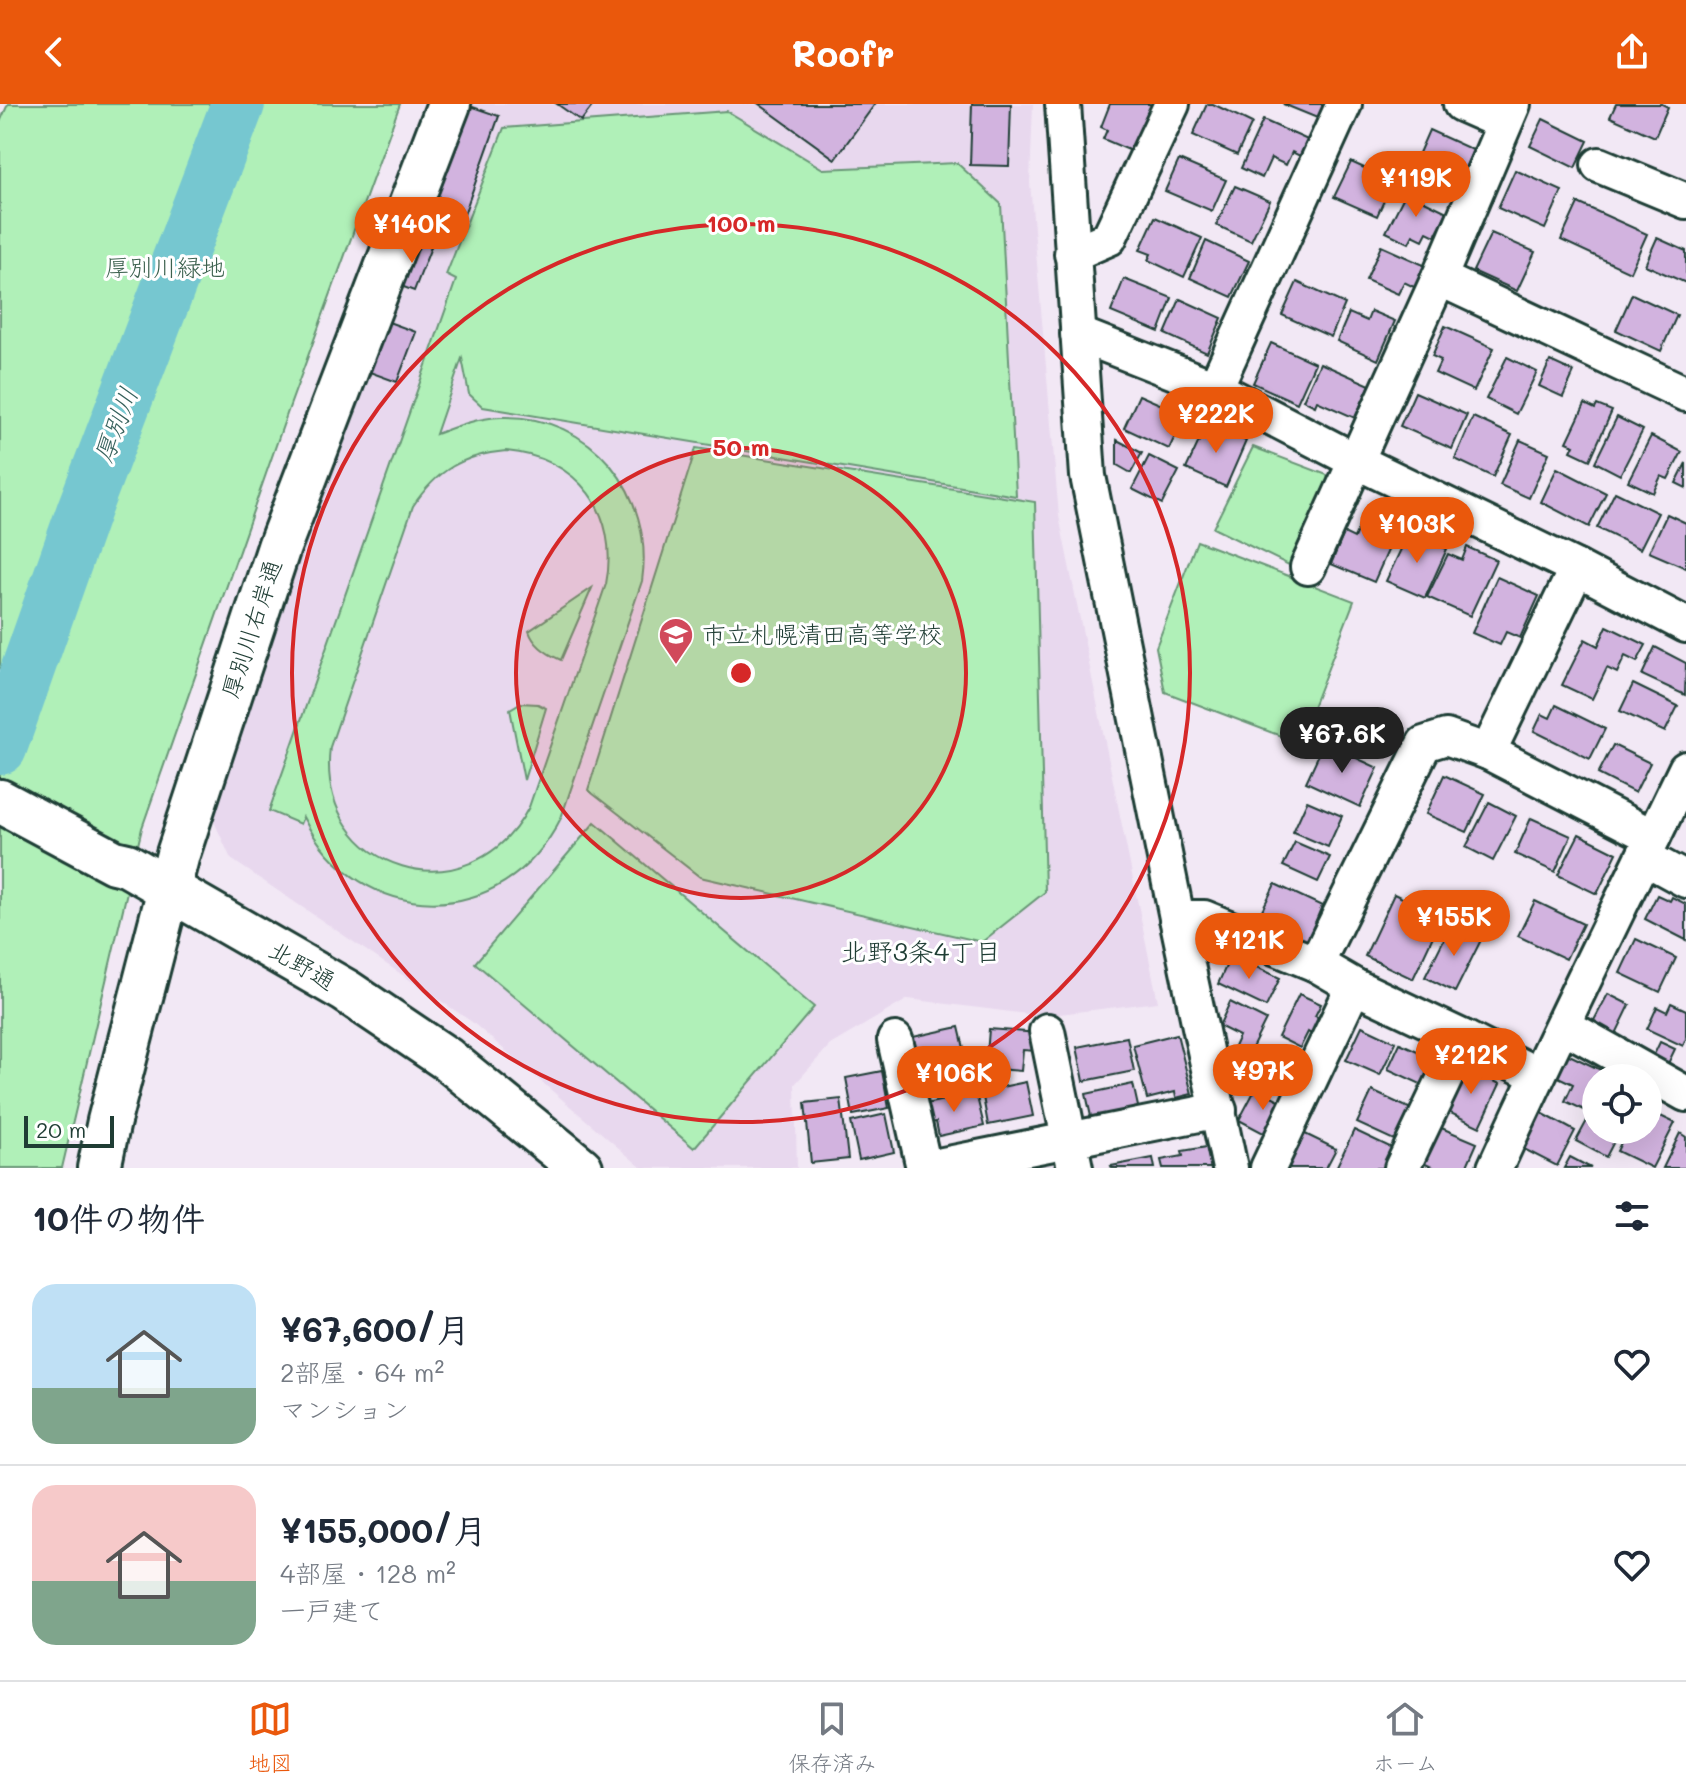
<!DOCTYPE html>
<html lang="ja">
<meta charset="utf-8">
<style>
:root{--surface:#fff;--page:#f2f2f3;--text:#1f2937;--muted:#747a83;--line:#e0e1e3;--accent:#ea580c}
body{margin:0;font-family:Mali,"Klee One",sans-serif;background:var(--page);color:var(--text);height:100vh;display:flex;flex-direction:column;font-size:30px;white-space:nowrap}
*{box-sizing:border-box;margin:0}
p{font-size:26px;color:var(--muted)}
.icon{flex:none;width:44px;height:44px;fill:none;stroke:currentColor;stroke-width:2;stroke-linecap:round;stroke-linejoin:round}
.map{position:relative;height:1064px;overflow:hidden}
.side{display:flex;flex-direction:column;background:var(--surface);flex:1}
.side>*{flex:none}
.controls{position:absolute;left:1582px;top:960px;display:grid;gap:16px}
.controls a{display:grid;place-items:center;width:80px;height:80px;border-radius:50%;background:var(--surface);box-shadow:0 8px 32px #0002;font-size:40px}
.scale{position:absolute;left:24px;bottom:20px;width:90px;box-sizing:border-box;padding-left:8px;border:4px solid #1f3d34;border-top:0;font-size:22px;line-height:28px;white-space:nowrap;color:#1f3d34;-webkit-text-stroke:6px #fff;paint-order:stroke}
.price{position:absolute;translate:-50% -68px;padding:0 18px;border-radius:28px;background:var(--accent);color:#fff;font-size:26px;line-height:52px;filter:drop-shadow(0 2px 4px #0008)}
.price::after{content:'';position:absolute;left:50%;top:48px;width:24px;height:18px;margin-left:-12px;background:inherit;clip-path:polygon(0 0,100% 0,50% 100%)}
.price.on{background:#222;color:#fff}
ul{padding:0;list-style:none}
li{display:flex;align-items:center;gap:24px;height:200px;padding:0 32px}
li+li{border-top:2px solid var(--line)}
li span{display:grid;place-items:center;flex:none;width:224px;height:160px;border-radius:24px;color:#555}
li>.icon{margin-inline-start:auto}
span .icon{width:96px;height:96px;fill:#fffc;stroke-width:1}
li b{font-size:34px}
h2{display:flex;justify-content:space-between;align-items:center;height:96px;padding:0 32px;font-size:34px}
header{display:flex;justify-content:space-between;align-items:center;height:104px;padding:0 32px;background:var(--accent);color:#fff;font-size:36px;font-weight:700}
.tab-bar{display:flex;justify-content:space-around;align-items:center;height:112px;border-top:2px solid var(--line);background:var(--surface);font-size:22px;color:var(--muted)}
.tab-bar a{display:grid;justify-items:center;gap:4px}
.tab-bar .on{color:var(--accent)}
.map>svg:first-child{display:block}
</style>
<header><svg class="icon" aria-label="back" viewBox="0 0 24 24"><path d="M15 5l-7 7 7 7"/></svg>Roofr<svg class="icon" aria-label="share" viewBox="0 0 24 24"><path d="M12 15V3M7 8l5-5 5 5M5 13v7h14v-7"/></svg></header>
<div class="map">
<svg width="1686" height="1064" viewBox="0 0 1686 1064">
<rect width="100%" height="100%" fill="#f2e8f5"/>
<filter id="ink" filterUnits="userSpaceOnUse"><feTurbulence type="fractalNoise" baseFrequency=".0125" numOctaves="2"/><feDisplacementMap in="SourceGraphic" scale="16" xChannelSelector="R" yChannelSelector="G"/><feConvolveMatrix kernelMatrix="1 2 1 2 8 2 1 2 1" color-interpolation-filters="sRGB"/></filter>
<g filter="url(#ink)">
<!-- built -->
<path fill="#e8d8ee" d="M471,0H1033L1030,79L1059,412L1158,898L1043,912L908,895L830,941L795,980L797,1064H642L472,918L231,755L212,713L314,403Z"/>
<!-- green -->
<g fill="#b0f0b8" stroke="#689676" stroke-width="2" fill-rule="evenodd">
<path d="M8,0H400L288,307L142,724L62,1064H0V18Z"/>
<path d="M727,7L823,65L957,59L1001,100L1016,392L483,303L469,290L462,254L436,330C457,322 477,314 501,313C592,310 655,390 642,477L561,714C504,828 360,826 303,713L300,720L269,707L456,176L446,171L504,24ZM506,347C578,353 620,409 606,480L529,703C471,815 315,769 330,643L413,402C437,366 463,351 506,347Z"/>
<path d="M1253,343L1327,371L1329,380L1295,464L1213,424Z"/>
<path d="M696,344L1035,398L1045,788L982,838L700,773L588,686Z"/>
<path d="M1197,437L1354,497L1299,639L1165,588L1156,543Z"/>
<path d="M592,484L561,556C547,550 534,542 529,527Z"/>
<path d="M520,599L538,600L546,604L524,676L510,605Z"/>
<path d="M595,718L814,903L694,1044L475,859Z"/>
</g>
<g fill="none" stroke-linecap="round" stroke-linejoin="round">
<!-- river -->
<path stroke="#76c7d0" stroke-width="54" d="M0,644L84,405L238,0"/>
</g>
<!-- building -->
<g fill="#d2b3df" stroke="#1f3d34" stroke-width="2">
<path d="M464,0L499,12L461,119L424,106Z"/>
<path d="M557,0H594L581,17Z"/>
<path d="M759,0H875L835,55Z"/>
<path d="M972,0H1011L1009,62L970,61Z"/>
<path d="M1110,0H1158L1138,50L1103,35L1107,26L1101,23Z"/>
<path d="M1207,0H1213L1252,19L1237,51L1193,31Z"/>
<path d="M1283,0H1328L1322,16Z"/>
<path d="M1616,0H1662L1668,3L1655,33L1610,13Z"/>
<path d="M1543,15L1588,37L1575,64L1530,42Z"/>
<path d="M1263,16L1310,37L1302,53L1292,48L1286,61L1271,54L1262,74L1241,64Z"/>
<path d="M1429,26L1473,46L1456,84L1412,65Z"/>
<path d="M1179,56L1226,76L1212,107L1165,87Z"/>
<path d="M1351,58L1393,77L1377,112L1334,93Z"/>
<path d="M1515,66L1562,87L1545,125L1498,104Z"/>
<path d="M1235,82L1270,97L1251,137L1216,121Z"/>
<path d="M1406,88L1447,108L1435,132L1427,128L1423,136L1413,131L1409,139L1386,128Z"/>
<path d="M1578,99L1647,130L1630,168L1561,136Z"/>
<path d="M1155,113L1202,134L1184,173L1148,156L1151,150L1140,146Z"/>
<path d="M1491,129L1535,148L1517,187L1473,167Z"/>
<path d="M1657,134L1686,147V179L1645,161Z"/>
<path d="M410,135L431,143L414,187L393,179Z"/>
<path d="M1206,137L1249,157L1232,193L1190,174Z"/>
<path d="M1381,142L1426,162L1416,184L1404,178L1398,190L1366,176Z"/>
<path d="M1124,175L1172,194L1159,228L1111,208Z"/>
<path d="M1297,178L1345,200L1331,233L1282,211Z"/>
<path d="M1632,190L1677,211L1661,247L1616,226Z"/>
<path d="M1180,195L1222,214L1207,249L1165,230Z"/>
<path d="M1371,207L1395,217L1378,256L1337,237L1349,209L1367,217Z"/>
<path d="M383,216L416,228L397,278L364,266Z"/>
<path d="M1445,222L1494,244L1474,287L1435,269L1441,256L1432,252Z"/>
<path d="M1271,239L1315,259L1297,299L1253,279Z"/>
<path d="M1507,253L1537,268L1516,310L1486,295Z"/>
<path d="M1550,257L1574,268L1563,293L1539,282Z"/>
<path d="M1320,259L1370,281L1355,314L1317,297L1315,302L1303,296Z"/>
<path d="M1415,288L1467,311L1452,345L1400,322Z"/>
<path d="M1139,291L1185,311L1169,345L1124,324Z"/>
<path d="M1585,300L1595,305L1597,301L1612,307L1590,356L1571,347L1574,341L1567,338Z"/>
<path d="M1473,313L1512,331L1493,373L1455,355Z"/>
<path d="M1617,313L1643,326L1620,371L1595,358Z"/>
<path d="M1207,320L1246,337L1226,383L1186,365Z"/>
<path d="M1651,332L1682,348L1668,375L1661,372L1653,389L1628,377Z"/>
<path d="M1117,336L1142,349L1131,369L1117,361Z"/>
<path d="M1520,336L1549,349L1529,394L1500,381Z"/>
<path d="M1149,352L1179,367L1162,400L1132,385Z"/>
<path d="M1686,359V384L1676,379Z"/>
<path d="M1557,364L1606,389L1589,423L1541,398Z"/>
<path d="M1615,388L1658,409L1640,445L1597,424Z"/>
<path d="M1365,409L1398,424L1374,478L1331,460L1344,429L1354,434Z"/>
<path d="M1667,410L1686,419V464L1649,448Z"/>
<path d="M1409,428L1447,445L1425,494L1386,477Z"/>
<path d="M1467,443L1496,456L1470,512L1427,493L1448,450L1462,456Z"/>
<path d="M1497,473L1539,492L1520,534L1506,528L1500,541L1472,529Z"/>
<path d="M1607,522L1646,541L1637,558L1625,552L1617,569L1607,564L1592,595L1562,581L1585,535L1598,542Z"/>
<path d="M1655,543L1686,559L1685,591L1642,571Z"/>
<path d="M1633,580L1678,602L1665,628L1620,607Z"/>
<path d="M1556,601L1605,625L1590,655L1534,627L1542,610L1550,614Z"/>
<path d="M1324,639L1378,664L1360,703L1306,678Z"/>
<path d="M1613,641L1650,659L1635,689L1598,670Z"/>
<path d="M1444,671L1485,690L1467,728L1426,710Z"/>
<path d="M1307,697L1342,712L1328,743L1293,728Z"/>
<path d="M1489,698L1516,712L1493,757L1466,743Z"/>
<path d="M1531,714L1571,732L1555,768L1515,750Z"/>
<path d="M1579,730L1617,749L1597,790L1558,771Z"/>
<path d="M1295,738L1330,753L1318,778L1283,762Z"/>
<path d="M1275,780L1322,802L1305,843L1256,818Z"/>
<path d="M1394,790L1442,813L1413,875L1365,852Z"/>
<path d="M1657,791L1670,797L1672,793L1686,800V836L1645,815Z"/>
<path d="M1535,797L1583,820L1566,855L1518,832Z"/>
<path d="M1452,819L1482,834L1455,888L1425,873Z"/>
<path d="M1636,835L1676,854L1660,888L1620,869Z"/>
<path d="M1231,851L1280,874L1266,903L1218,880Z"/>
<path d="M1299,890L1321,900L1315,912L1322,915L1314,932L1308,928L1300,944L1278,933Z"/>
<path d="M1608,890L1630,901L1615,932L1592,920Z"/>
<path d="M1230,898L1266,916L1247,954L1232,947L1239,932L1219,922Z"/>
<path d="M1671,899L1686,906V935L1683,942L1647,925L1657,903L1667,908Z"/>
<path d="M1362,922L1396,938L1380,971L1346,956Z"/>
<path d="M959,923L973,982L927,993L913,933Z"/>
<path d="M989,925L1038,929L1036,947L1023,946L1021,967L986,964Z"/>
<path d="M1177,930L1192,990L1176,994L1175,988L1147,995L1133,941Z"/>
<path d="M1127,933L1134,967L1084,977L1077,943Z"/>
<path d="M1660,938L1675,945L1664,968L1649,961Z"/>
<path d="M1400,939L1437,956L1425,982L1388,965Z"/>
<path d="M1563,948L1603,967L1600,974H1596V982L1584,1006L1565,997L1573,980L1552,970Z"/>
<path d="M1462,962L1500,980L1480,1023L1442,1005Z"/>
<path d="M882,967L889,1004L853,1011L846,974Z"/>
<path d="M1026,978L1033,1012L988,1021L982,987Z"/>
<path d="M1133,980L1141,1016L1094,1026L1086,990Z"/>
<path d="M1256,984L1287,1000L1269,1032L1239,1016Z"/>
<path d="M1372,987L1411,1005L1396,1037L1357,1019Z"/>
<path d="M976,989L984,1022L939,1032L936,1018L926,1020L921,1001Z"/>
<path d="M841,995L848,1055L811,1059L805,999Z"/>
<path d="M1596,1000V1026H1620L1606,1053L1576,1037Z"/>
<path d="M1648,1006L1675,1019L1652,1064L1617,1047L1627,1026H1648Z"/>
<path d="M1538,1007L1575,1027L1557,1062L1520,1043Z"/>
<path d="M886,1010L894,1048L859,1056L851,1018Z"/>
<path d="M1439,1023L1477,1039L1466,1064H1434L1423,1059Z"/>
<path d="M1297,1026L1336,1045L1326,1064H1279Z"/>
<path d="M1354,1026L1392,1044L1383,1064H1336Z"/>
<path d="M1680,1029L1686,1033V1064H1663Z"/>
<path d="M1207,1043L1211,1064H1163L1161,1056L1183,1052L1182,1047Z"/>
<path d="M1570,1053L1591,1064H1564Z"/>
<path d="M1153,1054L1155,1064H1112L1111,1062Z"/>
</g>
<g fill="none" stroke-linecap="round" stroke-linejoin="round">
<defs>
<g id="minor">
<path d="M1063,0L1088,372L1177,814L1230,1064"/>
<path d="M1461,0L1504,19"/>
<path d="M1599,61L1686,97"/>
<path d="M1072,150L1109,134L1172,0"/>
<path d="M1439,174L1686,290"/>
<path d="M1078,230L1215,284L1356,357L1577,464L1686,521"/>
<path d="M1215,284L1344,0"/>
<path d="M1308,463L1439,174L1513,0"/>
<path d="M1488,648L1577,464"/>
<path d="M1644,753L1686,776"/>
<path d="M1177,814H1204L1316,860L1354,882L1464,934L1537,971"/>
<path d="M1316,860L1424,640L1446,633L1488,648L1653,733"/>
<path d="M1563,921L1686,990"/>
<path d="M1047,927L1075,1064"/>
<path d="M895,936L924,1064"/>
<path d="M928,1064L1219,1006"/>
<path d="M1268,1064L1354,882"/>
<path d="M1402,1064L1464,934"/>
<path d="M1495,1064C1556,930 1622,798 1686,665"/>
</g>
<g id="tertiary">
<path d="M0,697L114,758L127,761L346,887L447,955L581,1064"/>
<path d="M99,1064L109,1017L178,750L279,443L449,0"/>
</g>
</defs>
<!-- minor casing -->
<use href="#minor" stroke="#1f3d34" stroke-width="40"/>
<!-- tertiary casing -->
<use href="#tertiary" stroke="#1f3d34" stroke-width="48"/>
<!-- minor -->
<use href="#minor" stroke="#fff" stroke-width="34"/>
<!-- tertiary -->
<use href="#tertiary" stroke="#fff" stroke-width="42"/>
</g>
</g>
<!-- distance rings -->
<circle cx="741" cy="569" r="225" fill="#d62828" fill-opacity=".12"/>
<g fill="none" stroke="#d62828" stroke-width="4">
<circle cx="741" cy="569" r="225"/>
<circle cx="741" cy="569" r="449"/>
</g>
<!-- icons -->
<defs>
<symbol id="school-pin" viewBox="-11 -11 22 30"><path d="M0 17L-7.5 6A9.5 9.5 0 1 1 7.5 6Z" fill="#d1495b" stroke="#fff"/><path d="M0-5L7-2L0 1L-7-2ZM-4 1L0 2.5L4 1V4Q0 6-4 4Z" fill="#fff"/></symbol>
</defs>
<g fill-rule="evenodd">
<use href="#school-pin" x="656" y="511" width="40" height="54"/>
</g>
<g text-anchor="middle" stroke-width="6" stroke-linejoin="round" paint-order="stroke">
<!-- park labels -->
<g font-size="24" fill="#3c614e" stroke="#fff">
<text x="165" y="172">厚別川緑地</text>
</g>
<!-- street labels -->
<g font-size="24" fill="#1f3d34" stroke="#fff">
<text transform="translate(252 525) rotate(-72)" y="8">厚別川右岸通</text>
<text transform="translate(302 862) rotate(30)" y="8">北野通</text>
</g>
<!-- poi labels -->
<g font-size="24" fill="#1f3d34" stroke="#fff" text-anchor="start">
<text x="702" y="539">市立札幌清田高等学校</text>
</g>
<!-- water labels -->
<g font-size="26" font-style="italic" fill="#35605b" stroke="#fff">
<text transform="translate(116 321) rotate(-69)" y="9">厚別川</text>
</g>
<!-- neighbourhood labels -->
<g font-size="26" fill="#1f3d34" stroke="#fff">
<text x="921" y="857">北野3条4丁目</text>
</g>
</g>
<circle cx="741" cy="569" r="12" fill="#d62828" stroke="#fff" stroke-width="4"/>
<g font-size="24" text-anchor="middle" font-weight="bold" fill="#d62828" stroke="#fff" stroke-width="6" stroke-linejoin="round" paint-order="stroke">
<text x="741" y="128">100 m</text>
<text x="741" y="352">50 m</text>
</g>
</svg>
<div class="controls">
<a><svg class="icon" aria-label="locate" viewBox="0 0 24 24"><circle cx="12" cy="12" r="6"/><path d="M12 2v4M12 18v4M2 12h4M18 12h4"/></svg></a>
</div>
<div class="scale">20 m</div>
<b class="price" style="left:1416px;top:115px">¥119K</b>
<b class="price" style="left:412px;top:161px">¥140K</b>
<b class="price" style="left:1216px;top:351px">¥222K</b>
<b class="price" style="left:1417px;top:461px">¥103K</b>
<b class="price on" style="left:1342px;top:671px">¥67.6K</b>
<b class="price" style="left:1454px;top:854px">¥155K</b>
<b class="price" style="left:1249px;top:877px">¥121K</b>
<b class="price" style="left:1471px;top:992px">¥212K</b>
<b class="price" style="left:1263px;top:1008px">¥97K</b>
<b class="price" style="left:954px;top:1010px">¥106K</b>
</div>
<section class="side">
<h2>10件の物件<svg class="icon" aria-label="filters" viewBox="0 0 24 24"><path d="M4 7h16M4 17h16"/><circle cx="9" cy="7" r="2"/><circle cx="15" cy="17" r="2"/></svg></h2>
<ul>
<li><span style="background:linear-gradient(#bfe0f5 65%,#7fa58c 0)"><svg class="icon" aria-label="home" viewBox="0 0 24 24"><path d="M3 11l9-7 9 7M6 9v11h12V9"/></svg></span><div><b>¥67,600/月</b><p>2部屋 · 64 m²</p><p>マンション</p></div><svg class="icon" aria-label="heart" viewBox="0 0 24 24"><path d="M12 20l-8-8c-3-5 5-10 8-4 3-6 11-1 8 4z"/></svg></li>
<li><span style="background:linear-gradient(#f6c9c9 60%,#7fa58c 0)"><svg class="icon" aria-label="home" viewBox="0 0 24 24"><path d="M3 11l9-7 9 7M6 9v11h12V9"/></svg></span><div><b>¥155,000/月</b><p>4部屋 · 128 m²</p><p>一戸建て</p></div><svg class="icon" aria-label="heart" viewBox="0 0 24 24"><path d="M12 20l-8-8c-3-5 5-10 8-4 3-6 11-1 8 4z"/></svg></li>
</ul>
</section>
<nav class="tab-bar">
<a class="on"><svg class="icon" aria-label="map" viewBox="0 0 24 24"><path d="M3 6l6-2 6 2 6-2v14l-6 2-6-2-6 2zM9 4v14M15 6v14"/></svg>地図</a>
<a><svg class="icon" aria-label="saved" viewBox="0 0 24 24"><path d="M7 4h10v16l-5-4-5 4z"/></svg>保存済み</a>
<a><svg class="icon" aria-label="home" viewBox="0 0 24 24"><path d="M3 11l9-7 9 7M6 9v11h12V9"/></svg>ホーム</a>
</nav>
